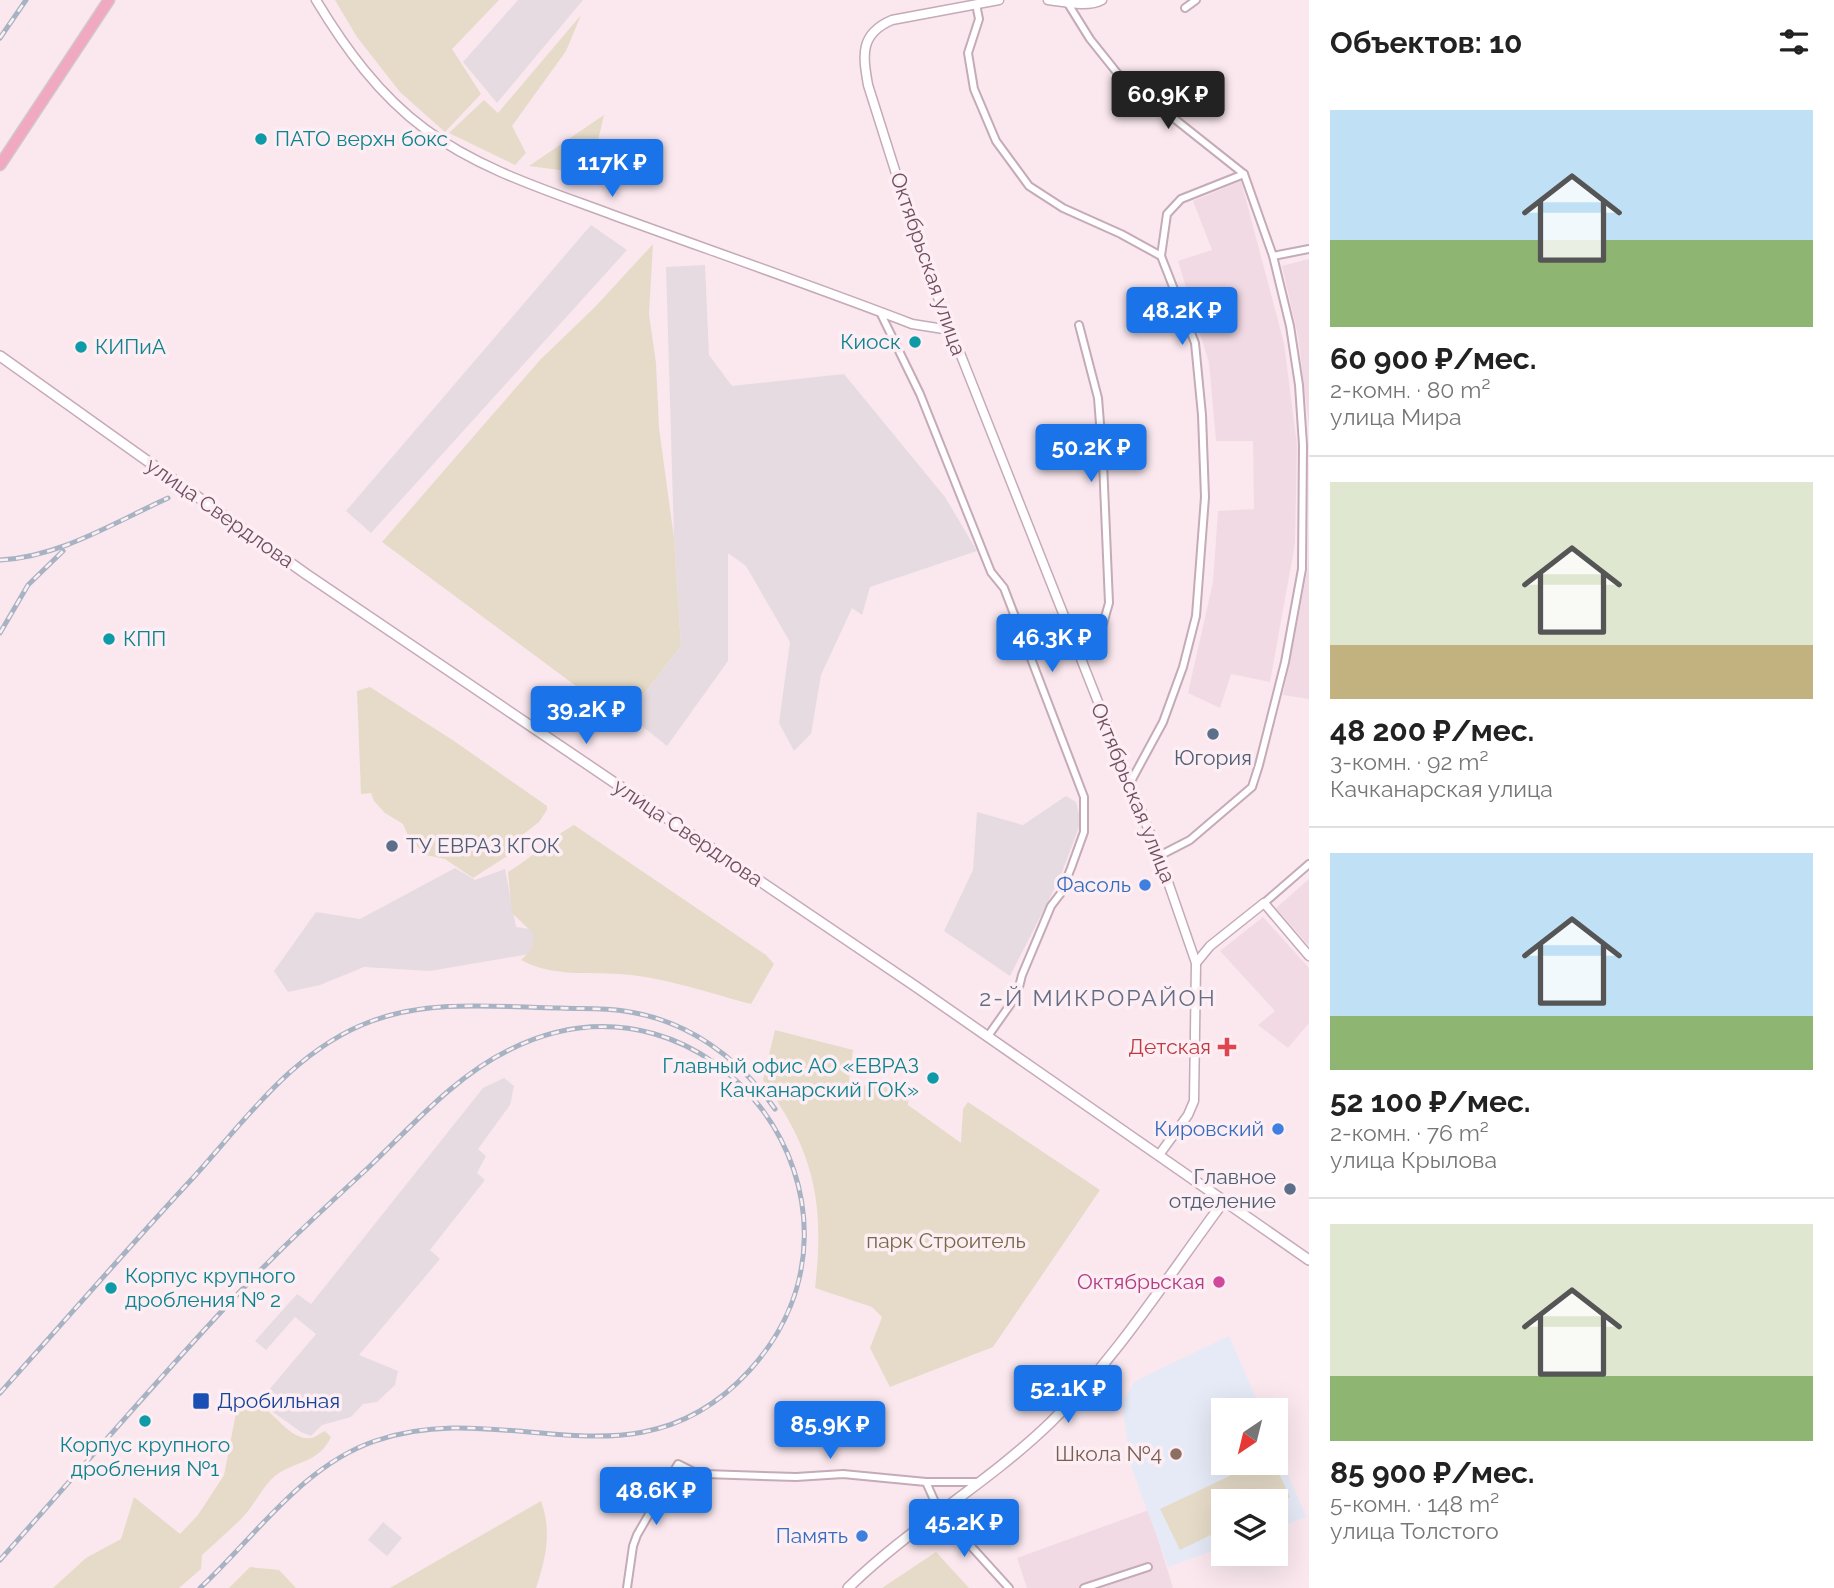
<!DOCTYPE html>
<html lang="ru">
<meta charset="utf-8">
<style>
:root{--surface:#fff;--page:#f6f6f6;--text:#222;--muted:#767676;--line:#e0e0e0;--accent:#1a73e8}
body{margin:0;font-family:Raleway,sans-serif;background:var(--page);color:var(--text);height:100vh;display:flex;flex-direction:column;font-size:26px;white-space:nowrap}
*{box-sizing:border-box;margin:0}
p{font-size:23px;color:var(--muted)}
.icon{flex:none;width:38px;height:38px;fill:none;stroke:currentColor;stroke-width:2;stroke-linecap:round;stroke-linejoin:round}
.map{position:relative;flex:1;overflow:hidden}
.side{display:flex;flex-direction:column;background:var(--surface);width:525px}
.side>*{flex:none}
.needle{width:46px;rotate:215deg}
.tools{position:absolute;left:1211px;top:1398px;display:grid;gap:14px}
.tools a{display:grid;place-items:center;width:77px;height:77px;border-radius:0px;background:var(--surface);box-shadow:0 7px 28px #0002;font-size:35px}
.price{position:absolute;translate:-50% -60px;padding:0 16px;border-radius:7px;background:var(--accent);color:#fff;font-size:23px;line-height:46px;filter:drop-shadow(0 2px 4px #0008)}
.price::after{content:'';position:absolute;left:50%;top:42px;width:21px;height:16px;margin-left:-10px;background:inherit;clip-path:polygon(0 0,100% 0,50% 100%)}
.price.on{background:#222;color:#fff}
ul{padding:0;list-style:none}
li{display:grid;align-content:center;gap:14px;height:371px;padding:0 21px}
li+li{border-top:2px solid var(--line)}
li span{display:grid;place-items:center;height:217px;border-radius:0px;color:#555}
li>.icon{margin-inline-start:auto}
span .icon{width:126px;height:126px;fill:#fffc;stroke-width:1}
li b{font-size:30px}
h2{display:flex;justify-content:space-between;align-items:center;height:84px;padding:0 21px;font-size:30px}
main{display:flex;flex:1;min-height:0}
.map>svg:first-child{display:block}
</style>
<main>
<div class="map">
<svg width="1309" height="1588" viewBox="0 0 1309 1588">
<rect width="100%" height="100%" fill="#fae8ee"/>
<!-- residential -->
<g fill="#f2dae4">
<path d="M1241,181L1284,343L1297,445L1295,544L1270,682L1231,674L1220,708L1188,693L1213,582L1218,511L1254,509L1253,441H1216L1209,363L1178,261L1212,250L1193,201Z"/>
<path d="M1309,259V427L1298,336L1282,266Z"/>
<path d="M1309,523V699L1283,695L1308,567Z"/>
<path d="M1309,879V946L1276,908Z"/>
<path d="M1263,917L1309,968V1023L1288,1048L1258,1025L1275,1011L1220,951Z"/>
<path d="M1149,1510L1173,1588H1027L1017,1558Z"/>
</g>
<!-- industrial -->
<g fill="#e6dbe1">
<path d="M518,0H583L497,103L463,62Z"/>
<path d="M591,225L627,250L371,533L346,511Z"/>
<path d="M705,265L709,355L732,386L844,374L945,497L977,551L870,587L862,615L852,608L821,675L811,734L794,751L779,723L790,642L746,566L728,553V661L667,746L628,715L681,646L674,538L666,267Z"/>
<path d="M1066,796L1076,802L1081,822L1059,880L1010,976L944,931L973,870L977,812L1023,825Z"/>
<path d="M455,868L475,880L505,869L516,927L537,930L535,953L430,971L364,967L320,985L288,992L274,971L316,912L360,919Z"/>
<path d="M504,1078L514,1086L510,1105L478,1149L486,1156L477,1173L485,1180L430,1250L440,1259L359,1355L398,1371L395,1385L377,1402L363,1404L351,1417L322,1425L311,1436L301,1432L270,1410L278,1401L268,1391L316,1334L295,1317L266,1350L255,1341L297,1294L311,1304L483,1088Z"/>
<path d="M383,1522L402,1538L387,1556L368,1540Z"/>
</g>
<!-- education -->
<path fill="#e5eaf6" d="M1229,1336L1261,1410H1223V1463H1276V1446L1306,1517L1276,1528V1502H1223V1547L1168,1567L1131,1466L1122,1404L1135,1381Z"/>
<!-- green -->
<g fill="#e6dbc8">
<path d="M335,0H499L452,49L481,94L445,132L400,92L357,37Z"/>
<path d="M581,15L566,51L512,126L526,153L515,165L449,133L484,100L498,113Z"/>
<path d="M604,115L590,174L529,166Z"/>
<path d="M653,244L649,314L656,363L659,428L674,538L681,646L623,721L382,542L540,360L596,306Z"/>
<path d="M370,687L454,741L547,806V810L539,822L521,836L518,849L473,878L445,859L426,855L409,838L403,824L385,813L374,801L371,793L361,794L357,691Z"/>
<path d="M574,825L766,955L774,964L751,1004C709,993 664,977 620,974C585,972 553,977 521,960L532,949L534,934L512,913L508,872C532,858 550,838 574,825Z"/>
<path d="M775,1030L853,1050L849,1079L871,1088L890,1080L909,1089L908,1105L961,1143L963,1109L968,1102L1100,1190L993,1347L890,1387L870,1348L882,1317L872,1307L815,1288C825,1201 814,1152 763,1080Z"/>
<path d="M261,1393H267L276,1401L268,1411C279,1420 293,1440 310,1438C315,1438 320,1433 325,1431L331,1437C318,1464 296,1460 275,1476C262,1487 254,1506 242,1518C229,1531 215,1543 202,1555L201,1569L179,1588H53L86,1558L121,1539L134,1497L180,1534L198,1515L224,1475L237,1408L250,1398Z"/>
<path d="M1257,1463H1274L1290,1497L1276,1504V1502H1223V1529L1180,1550L1160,1509Z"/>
<path d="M541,1501C552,1531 546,1558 536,1588H390Z"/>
<path d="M936,1552L969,1588H882Z"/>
<path d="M250,1567L279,1570L296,1588H229Z"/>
</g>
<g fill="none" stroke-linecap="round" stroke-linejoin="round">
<defs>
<g id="minor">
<path d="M1067,2L1090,39L1118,74L1244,174L1273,256L1290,326L1299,385L1303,445L1302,569L1285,662L1259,765L1252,787L1190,840L1159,856"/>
<path d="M976,4L979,19L968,53L974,89L996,141L1029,186L1063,208L1121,234L1161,256L1195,343L1202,415L1205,497L1196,616L1183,667L1163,722L1130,783"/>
<path d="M1185,8L1196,0"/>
<path d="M1161,256L1167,214L1181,199L1244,174"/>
<path d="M1273,256L1309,249"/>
<path d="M880,312L920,394L991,572L1004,588L1084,797V832L1071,868L1061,893L1051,906L1022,975L1017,995L988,1036"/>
<path d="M1072,639L1103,624L1109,603L1103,462L1098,398L1079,325"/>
<path d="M1264,903L1309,864"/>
<path d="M926,1482L939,1511L1009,1588"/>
<path d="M627,1588L633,1546L637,1535L678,1464L694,1472L705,1474L796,1477L843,1474L926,1482H977"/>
<path d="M1084,1588L1148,1567"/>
</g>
<g id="tertiary">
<path d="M316,0C345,48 379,95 425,129C480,170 549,191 613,215C712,251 813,286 912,324L950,330"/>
<path d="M999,0L892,20C859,34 863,56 868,85L924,262L1159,856L1196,963L1194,1101L1188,1115L1159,1155"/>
<path d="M1048,0C1064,2 1088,8 1102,0"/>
<path d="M1196,963L1210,946L1264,903L1309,956"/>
</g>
<g id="secondary">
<path d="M0,356L306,574L915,986L1309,1260"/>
<path d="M848,1588C910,1527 987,1484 1050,1423C1117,1358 1168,1276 1224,1201"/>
</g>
<path id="primary" d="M0,165L109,0"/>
</defs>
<!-- minor casing -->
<use href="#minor" stroke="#c5aab8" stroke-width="10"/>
<!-- tertiary casing -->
<use href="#tertiary" stroke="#c5aab8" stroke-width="11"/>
<!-- secondary casing -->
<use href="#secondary" stroke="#c7a9b9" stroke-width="12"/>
<!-- primary casing -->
<use href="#primary" stroke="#d1c7cd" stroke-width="13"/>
<!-- minor -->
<use href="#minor" stroke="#fff" stroke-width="6"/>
<!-- tertiary -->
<use href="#tertiary" stroke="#fff" stroke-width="8"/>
<!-- secondary -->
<use href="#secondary" stroke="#fff" stroke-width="9"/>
<!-- primary -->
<use href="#primary" stroke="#f0a9c0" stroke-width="10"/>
<defs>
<g id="rail">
<path d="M0,38L26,0"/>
<path d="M0,560C60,557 115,522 168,498"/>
<path d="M0,633L28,585L63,551"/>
<path d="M0,1393C64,1322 126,1250 191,1180C244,1122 294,1049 372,1021C431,999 499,1007 561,1008C582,1009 603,1008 624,1011C688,1020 739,1058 775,1109"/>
<path d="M0,1560C83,1467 164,1371 251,1280C288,1241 329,1204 369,1167C412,1126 454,1077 509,1050C713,948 901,1205 749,1371C635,1495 506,1395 375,1441C302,1466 255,1537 200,1588"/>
</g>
</defs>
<!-- rail casing -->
<use href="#rail" stroke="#a7b3c2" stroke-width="5"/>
<!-- rail -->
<use href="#rail" stroke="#fdeef3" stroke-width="2.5" stroke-dasharray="8" stroke-linecap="butt"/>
</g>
<!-- markers -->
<g fill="#0f9aa8" stroke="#fdeef3" stroke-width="2.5">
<circle cx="261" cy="139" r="7"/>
<circle cx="915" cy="342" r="7"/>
<circle cx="81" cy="347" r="7"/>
<circle cx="109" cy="639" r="7"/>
<circle cx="933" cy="1078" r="7"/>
<circle cx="111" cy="1288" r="7"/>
<circle cx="145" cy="1421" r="7"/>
</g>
<g fill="#5c6f8a" stroke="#fdeef3" stroke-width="2.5">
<circle cx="1213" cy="734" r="7"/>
<circle cx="392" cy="846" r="7"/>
<circle cx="1290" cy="1189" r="7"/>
</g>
<g fill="#3f7fe0" stroke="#fdeef3" stroke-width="2.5">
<circle cx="1145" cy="885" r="7"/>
<circle cx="1278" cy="1129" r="7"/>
<circle cx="862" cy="1536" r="7"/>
</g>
<path fill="#e0444e" stroke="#fdeef3" stroke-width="2.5" d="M1223.5 1036.5h7v7h7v7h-7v7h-7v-7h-7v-7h7z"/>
<circle fill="#d1479c" stroke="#fdeef3" stroke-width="2.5" cx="1219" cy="1282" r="7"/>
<rect fill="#1a4fb4" stroke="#fdeef3" stroke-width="2.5" x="192" y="1392" width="18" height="18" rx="3.5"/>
<circle fill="#8d6e63" stroke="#fdeef3" stroke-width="2.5" cx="1176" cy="1454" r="7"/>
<g text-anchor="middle" stroke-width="7" stroke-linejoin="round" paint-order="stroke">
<!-- culture labels -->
<g font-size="21" fill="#0d838f" stroke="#fdeef3" text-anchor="start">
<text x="275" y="146">ПАТО верхн бокс</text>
<text x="901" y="349" text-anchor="end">Киоск</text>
<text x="95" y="354">КИПиА</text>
<text x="123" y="646">КПП</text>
<text x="919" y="1073" text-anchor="end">Главный офис АО «ЕВРАЗ<tspan x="919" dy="24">Качканарский ГОК»</tspan></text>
<text x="125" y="1283">Корпус крупного<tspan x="125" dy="24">дробления № 2</tspan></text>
<text x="145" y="1452" text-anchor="middle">Корпус крупного<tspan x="145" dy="24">дробления №1</tspan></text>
</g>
<!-- street labels -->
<g font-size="21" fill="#704f63" stroke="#fdeef3">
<text transform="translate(928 264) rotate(71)" y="7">Октябрьская улица</text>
<text transform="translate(220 513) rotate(35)" y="7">улица Свердлова</text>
<text transform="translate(1133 793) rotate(68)" y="7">Октябрьская улица</text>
<text transform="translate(688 833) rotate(34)" y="7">улица Свердлова</text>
</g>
<!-- service labels -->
<g font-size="21" fill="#4e5e75" stroke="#fdeef3">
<text x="1213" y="765">Югория</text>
<text x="406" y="853" text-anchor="start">ТУ ЕВРАЗ КГОК</text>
<text x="1276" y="1184" text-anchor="end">Главное<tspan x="1276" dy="24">отделение</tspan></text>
</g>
<!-- shop labels -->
<g font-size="21" fill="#366cbe" stroke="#fdeef3" text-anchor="end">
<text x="1131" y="892">Фасоль</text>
<text x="1264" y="1136">Кировский</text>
<text x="848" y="1543">Память</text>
</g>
<!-- health labels -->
<g font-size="21" fill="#be3a42" stroke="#fdeef3" text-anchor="end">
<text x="1211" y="1054">Детская</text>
</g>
<!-- park labels -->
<g font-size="21" fill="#756a49" stroke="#fdeef3">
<text x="946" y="1248">парк Строитель</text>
</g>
<!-- hotel labels -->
<g font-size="21" fill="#b23c85" stroke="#fdeef3" text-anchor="end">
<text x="1205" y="1289">Октябрьская</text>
</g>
<!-- transit labels -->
<g font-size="21" fill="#164399" stroke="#fdeef3" text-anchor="start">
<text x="217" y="1408">Дробильная</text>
</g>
<!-- education labels -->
<g font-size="21" fill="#785e54" stroke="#fdeef3" text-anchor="end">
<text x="1162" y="1461">Школа №4</text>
</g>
<!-- neighbourhood labels -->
<g font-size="23" letter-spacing="2" fill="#636d86" stroke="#fdeef3">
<text x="1098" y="1006">2-Й МИКРОРАЙОН</text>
</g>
</g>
</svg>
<div class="tools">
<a><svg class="needle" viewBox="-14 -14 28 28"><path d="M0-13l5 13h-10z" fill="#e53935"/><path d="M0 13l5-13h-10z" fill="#767676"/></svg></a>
<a><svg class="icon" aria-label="layers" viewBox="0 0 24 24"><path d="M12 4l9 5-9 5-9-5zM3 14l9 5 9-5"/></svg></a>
</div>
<b class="price on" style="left:1168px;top:131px">60.9K ₽</b>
<b class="price" style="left:612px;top:199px">117K ₽</b>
<b class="price" style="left:1182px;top:347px">48.2K ₽</b>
<b class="price" style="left:1091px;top:484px">50.2K ₽</b>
<b class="price" style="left:1052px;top:674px">46.3K ₽</b>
<b class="price" style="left:586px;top:746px">39.2K ₽</b>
<b class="price" style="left:1068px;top:1425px">52.1K ₽</b>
<b class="price" style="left:830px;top:1461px">85.9K ₽</b>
<b class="price" style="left:656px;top:1527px">48.6K ₽</b>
<b class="price" style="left:964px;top:1559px">45.2K ₽</b>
</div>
<section class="side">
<h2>Объектов: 10<svg class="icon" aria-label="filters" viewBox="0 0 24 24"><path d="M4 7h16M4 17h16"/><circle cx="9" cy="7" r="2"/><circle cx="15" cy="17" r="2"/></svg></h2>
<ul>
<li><span style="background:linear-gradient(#bfe0f5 60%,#8fb573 0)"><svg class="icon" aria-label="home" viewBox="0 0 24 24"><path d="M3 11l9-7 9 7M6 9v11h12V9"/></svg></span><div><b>60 900 ₽/мес.</b><p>2-комн. · 80 m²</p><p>улица Мира</p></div></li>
<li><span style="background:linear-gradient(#dfe7d0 75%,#c2b280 0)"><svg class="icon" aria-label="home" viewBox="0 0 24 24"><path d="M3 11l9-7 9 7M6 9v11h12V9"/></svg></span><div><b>48 200 ₽/мес.</b><p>3-комн. · 92 m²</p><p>Качканарская улица</p></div></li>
<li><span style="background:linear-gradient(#bfe0f5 75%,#8fb573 0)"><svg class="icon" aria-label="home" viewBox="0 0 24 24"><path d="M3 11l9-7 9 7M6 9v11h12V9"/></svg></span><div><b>52 100 ₽/мес.</b><p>2-комн. · 76 m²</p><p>улица Крылова</p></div></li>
<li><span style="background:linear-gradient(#dfe7d0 70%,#8fb573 0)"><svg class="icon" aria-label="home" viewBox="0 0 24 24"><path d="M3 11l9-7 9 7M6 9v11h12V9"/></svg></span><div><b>85 900 ₽/мес.</b><p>5-комн. · 148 m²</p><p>улица Толстого</p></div></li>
</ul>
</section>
</main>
